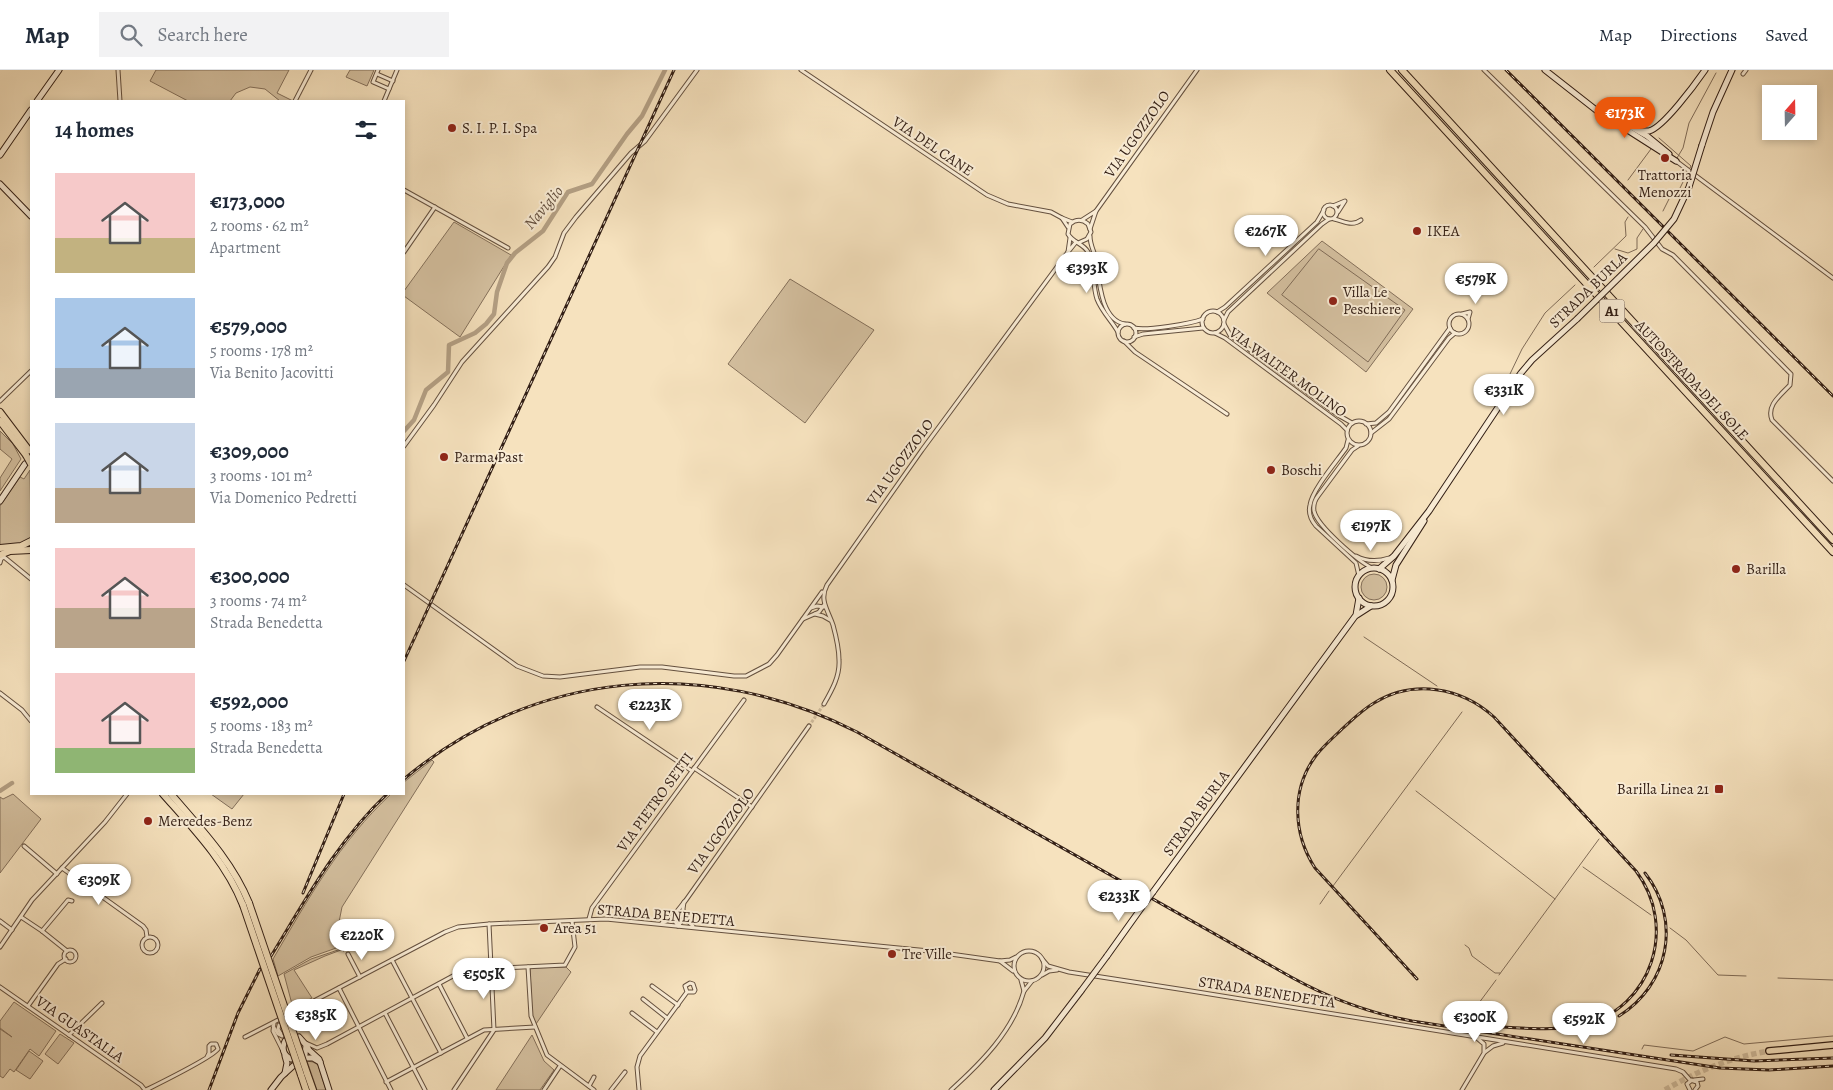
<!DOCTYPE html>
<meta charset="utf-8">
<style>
:root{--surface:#fff;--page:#f2f2f3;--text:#1f2937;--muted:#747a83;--line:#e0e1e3;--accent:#ea580c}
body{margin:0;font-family:Alegreya,serif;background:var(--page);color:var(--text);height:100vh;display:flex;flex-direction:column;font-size:19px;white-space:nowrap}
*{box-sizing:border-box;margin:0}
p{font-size:16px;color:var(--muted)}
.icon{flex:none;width:28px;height:28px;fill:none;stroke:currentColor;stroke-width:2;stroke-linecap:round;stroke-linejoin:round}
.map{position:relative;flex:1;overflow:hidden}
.drawer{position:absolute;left:30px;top:30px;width:375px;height:695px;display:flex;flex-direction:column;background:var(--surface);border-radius:0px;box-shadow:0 2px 8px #0003}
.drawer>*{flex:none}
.needle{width:32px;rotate:20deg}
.controls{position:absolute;left:1762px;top:15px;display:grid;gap:10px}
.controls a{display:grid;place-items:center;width:55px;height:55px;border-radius:0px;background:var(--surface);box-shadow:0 2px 8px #0003;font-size:25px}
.price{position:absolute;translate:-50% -42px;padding:0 11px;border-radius:18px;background:#fff;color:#222;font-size:16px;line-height:32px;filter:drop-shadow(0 1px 2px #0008)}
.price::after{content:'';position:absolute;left:50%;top:30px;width:15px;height:11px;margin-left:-8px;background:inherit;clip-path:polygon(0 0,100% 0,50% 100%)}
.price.current{background:var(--accent);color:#fff}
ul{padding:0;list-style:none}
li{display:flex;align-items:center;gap:15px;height:125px;padding:0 25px}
li span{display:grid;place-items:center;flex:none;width:140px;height:100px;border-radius:0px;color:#555}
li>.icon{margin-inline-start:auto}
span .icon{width:60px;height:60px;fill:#fffc;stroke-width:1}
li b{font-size:21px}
h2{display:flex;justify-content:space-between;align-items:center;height:60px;padding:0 25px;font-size:21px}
header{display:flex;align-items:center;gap:30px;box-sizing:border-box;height:70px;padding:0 25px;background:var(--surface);border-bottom:1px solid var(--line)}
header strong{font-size:24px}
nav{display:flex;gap:28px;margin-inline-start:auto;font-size:18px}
.search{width:350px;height:45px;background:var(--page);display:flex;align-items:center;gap:12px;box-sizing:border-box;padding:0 18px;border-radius:0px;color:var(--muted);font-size:19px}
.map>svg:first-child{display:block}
</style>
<header>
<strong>Map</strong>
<div class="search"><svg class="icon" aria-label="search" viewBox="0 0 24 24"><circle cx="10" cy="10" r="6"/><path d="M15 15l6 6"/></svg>Search here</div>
<nav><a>Map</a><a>Directions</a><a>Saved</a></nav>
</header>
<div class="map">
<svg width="1833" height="1020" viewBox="0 0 1833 1020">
<rect width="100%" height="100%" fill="#f6e2be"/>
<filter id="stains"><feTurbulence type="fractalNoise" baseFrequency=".004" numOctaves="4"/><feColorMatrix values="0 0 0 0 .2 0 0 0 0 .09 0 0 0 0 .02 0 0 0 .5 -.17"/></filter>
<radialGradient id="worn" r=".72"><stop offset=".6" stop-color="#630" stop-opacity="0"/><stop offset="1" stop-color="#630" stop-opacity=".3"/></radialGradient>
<!-- green -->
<g fill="#d5c1a1" stroke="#84705b">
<path d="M156,0H289L277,23L293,31H280L265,19L250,17L236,23L230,31H188L150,11Z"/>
<path d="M350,0H374L367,16L346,7Z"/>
<path d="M454,152L511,185L460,267L404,226V221Z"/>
<path d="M1322,171L1413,239L1366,302L1267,223Z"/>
<path d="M790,209L874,260L805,353L728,294Z"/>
<path d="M0,361L13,374L21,389L0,421V408L12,389L0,379Z"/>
<path d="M30,400L31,469L20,474L0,475V436L20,407L24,409Z"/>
<circle cx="1374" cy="517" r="13"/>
<path d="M432,690L434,692L342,837L339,852L365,869L343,876L340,875L339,877L311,887L278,906L273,889C307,831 340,771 391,724H404V712Z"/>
<path d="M13,724L41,749L0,803V727L3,729Z"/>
<path d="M211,724H244L232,739Z"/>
<path d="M341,879L344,881L341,880L325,886L294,900L312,928L293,938L284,904L311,889Z"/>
<path d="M566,897L571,902L536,954L532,946L530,898Z"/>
<path d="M14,932L56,961L39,986L30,979L14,1002L10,999L3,1008L0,1006V959L12,967L0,958V951Z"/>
<path d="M60,964L74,973L58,994L45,984Z"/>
<path d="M532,965L544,991L554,1000L540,1020H496Z"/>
<path d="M29,981L43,991L30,1009L16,1000Z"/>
<path d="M307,991L313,992L318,995L326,1020H317Z"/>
</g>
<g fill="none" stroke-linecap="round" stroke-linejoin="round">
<!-- stream -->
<g stroke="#806c58" stroke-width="1">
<path d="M1659,68L1691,96L1690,98"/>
<path d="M1677,88L1683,78L1689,53L1716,3"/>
<path d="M1628,110L1651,79"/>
<path d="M1663,141L1669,129L1680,118L1688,102"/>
<path d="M1319,179L1405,240L1368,292L1282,225Z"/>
<path d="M1615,179L1628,183L1637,179V168L1643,159"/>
<path d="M1594,197L1626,166L1625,152L1628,147"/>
<path d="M1510,304L1522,279L1545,243L1575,215"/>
<path d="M1364,567L1437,616"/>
<path d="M1416,721L1555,829"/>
<path d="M1583,797L1651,845"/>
<path d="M1333,816L1462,642"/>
<path d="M1320,834L1329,821"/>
<path d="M1670,858L1686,870L1718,905L1746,906"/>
<path d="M1465,875L1469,878L1472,886L1495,903H1500"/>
<path d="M1499,905L1599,769"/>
<path d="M1778,908L1833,910"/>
<path d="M1473,941L1496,910"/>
<path d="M1642,979L1644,975L1693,981L1725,967L1744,974L1833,966"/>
</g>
<!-- canal -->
<g stroke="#b4a085" stroke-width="4.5">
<path d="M404,361L414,350L426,320L448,302L449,275L475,263L486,254L494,244L497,222L507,193L515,183L543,161L568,122L592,114L627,64L642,46L665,0"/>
<path d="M0,721L12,713"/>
</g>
<!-- street-tunnel -->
<path stroke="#cfbb9c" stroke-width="3" stroke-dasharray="3 1.5" stroke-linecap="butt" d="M809,656L824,634"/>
<!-- primary-tunnel -->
<path stroke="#cfbb9c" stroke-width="5.5" stroke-dasharray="5.5 3" stroke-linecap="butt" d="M1665,1020C1697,1001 1732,987 1769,981"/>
<defs>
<g id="street">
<path d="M118,0L120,31"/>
<path d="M378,0L373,12L389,19"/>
<path d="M801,0L987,125L1008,134L1051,142L1062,148"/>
<path d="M1484,0L1645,157L1662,179L1673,185L1788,301L1791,304L1790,315C1781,325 1766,335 1772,350L1833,411"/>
<path d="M377,4L393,11"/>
<path d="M1743,4L1746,0"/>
<path d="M295,31L311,0"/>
<path d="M384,31L397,0"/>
<path d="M1676,91L1833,208"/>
<path d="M404,120L508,178"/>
<circle cx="1330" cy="142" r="7"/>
<path d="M1333,136L1345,131L1338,142"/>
<path d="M1096,141L1197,0"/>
<path d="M1334,149C1344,151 1352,157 1361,150"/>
<path d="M1082,150L1096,141L1090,159"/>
<path d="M1068,157L1062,148L1072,152"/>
<path d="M1090,166C1090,175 1094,181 1096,189C1099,208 1100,250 1125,254"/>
<path d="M1070,168L1068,182L1076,172"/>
<path d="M1078,173L1087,169L1091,162L1088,154C1082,149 1076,149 1070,154L1068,164C1073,173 1083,173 1088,182C1095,196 1092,214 1097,229C1102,242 1112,251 1118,262"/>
<path d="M404,182L435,137"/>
<circle cx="1213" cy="252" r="11"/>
<path d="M1217,242L1225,237L1317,152L1324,140"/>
<path d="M1462,244L1470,242L1468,249"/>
<circle cx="1459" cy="254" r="10"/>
<path d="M1224,250L1228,242L1322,154L1329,149"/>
<path d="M1224,254L1230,265L1338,345L1352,353"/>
<circle cx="1127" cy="263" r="9"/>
<path d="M1134,258C1146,261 1190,254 1203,249"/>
<path d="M1215,263L1225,268L1341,354L1347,360"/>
<path d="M1134,267L1143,264L1203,258"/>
<path d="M1124,271L1135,282L1227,344"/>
<path d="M0,331L31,301"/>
<circle cx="1359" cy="363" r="12"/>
<path d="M1366,354L1376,353L1389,342L1450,258"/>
<path d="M1371,363L1389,349L1449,268L1455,263"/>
<path d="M1348,370L1346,378C1337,391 1312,420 1310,435C1308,443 1311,450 1316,456L1356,493L1359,506"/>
<path d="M404,376L434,335L462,292L548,197L555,187L564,163L576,147L631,83L645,71L697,0"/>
<path d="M1358,376L1352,380L1318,426C1315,430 1313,435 1314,441C1317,456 1358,491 1372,498"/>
<path d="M1356,486C1367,492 1377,492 1389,488"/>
<path d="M0,493L1,489L4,487L31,509"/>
<path d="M404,515L517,596L543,606L560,607L640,597H662L734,606H746L769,594L777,585L822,522"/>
<path d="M811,538L817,536L824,537"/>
<path d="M815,544L823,546L830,550"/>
<path d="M803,549L819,542L824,535"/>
<path d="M0,623L22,640L31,651"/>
<path d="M824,634C832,620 840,606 839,590C839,578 836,566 833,555C828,540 819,530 827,515L922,380L1068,182"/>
<path d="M597,637L692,701"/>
<path d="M694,698L752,737"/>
<path d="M24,776L57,804"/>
<path d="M62,798L143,856L146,860L147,867"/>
<path d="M684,832L683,839L684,848L693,856"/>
<path d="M674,844V850L678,856L684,848"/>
<path d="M21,847L42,861L67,881"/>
<path d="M589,849L592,838L744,630"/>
<path d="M0,851L12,860"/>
<path d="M662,853C672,850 679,838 686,830L809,656"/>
<path d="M42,861L68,830L72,831"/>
<circle cx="150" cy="875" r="8"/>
<path d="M0,877L32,830L105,752L127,724"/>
<circle cx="70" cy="886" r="6"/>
<circle cx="1029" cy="896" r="15"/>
<path d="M348,884L360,907"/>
<path d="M1042,889L1048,896L1069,902L1185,920L1676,999L1683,1002L1690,1010L1697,1012L1698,1016L1695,1020"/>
<path d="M392,890L441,983"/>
<path d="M1000,891L1013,901"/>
<path d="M528,897L531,946L547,985L594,1020"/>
<path d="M1042,905L1049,901L1057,900"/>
<path d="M1021,910L1024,921L1032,911"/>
<path d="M439,914L467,968"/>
<path d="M652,916L678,935"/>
<path d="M0,917L141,1015L145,1020"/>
<path d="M339,918L391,1020"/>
<path d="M643,929L667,948"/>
<path d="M28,936L58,894L66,889"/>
<path d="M291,943L445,862L458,857L489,854L606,849L929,881L1000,891L1010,890L1016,887"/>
<path d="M385,943L425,1020"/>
<path d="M632,943L657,962"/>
<path d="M274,953L273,961L283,981"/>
<path d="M279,955L278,959L281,964"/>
<path d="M273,956L278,964L282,966"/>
<path d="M69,965L102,933"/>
<path d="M245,967L278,950"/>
<path d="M306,973L317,978L327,974L464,900L565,895L575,877L572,851"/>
<path d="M1485,982L1493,976L1503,973"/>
<path d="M1694,1010L1703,1009"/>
<path d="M386,1012L484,960L535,957"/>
<path d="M589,1016L594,1007"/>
<path d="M146,1020C158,1014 213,987 218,979L216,974H211L209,976V983L207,987"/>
<path d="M454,1020L494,960L489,854"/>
<path d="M544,1020L560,996"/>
<path d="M611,1020L625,1002"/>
<path d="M639,1020L637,997L640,986L687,922H694L695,920L693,914L690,913L685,916L687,922"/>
<path d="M951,1020C981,993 1013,961 1024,921"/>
<path d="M1462,1020L1484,983V974L1477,968"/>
<path d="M1690,1020L1687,1014L1692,1010"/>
</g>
<g id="secondary">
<path d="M1545,0L1596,40L1676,91"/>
<path d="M37,31L59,0"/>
<path d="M1602,40L1647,66L1669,84"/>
<path d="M1641,61C1641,61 1648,61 1649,61C1663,58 1696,13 1705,0"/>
<path d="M1702,75L1713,42L1732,0"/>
<path d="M0,85L31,40"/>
<path d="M0,114L31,146"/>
<path d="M0,431L25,394"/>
<circle cx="1374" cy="517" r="19"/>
<path d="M1379,499L1394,486L1429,441L1521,303L1532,290L1577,249"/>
<path d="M1392,510L1396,495L1424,451"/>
<path d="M1357,545L1371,536"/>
<path d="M1153,822L1356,545L1359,528"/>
<path d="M1107,886L1147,830"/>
<path d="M299,967L306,975L305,985"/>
<path d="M285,971C281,979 284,986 291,989"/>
<path d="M307,976L309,980L319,989L329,1020"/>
<path d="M306,988H313L320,992"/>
<path d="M285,1003L287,993L285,986"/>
<path d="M271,1020L281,1007L293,996"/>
<path d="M994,1020L1045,968L1081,921"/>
</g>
<path id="primary" d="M1769,981L1833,975"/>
<g id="highway">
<path d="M1390,0L1833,482"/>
<path d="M1402,0L1833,470"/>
<path d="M0,342L31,383"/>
<path d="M0,351L26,385"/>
<path d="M0,478L21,476L31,471"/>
<path d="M0,485L10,481L31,480"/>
<path d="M163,724C193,758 226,792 243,835"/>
<path d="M171,724C200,758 232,791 249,833"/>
<path d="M307,1003L313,1020"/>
<path d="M301,1005L306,1020"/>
</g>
</defs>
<!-- street casing -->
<use href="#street" stroke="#64503f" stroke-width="5"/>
<!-- secondary casing -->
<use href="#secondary" stroke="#331f15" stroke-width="7"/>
<!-- primary casing -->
<use href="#primary" stroke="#331f15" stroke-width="8"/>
<!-- highway casing -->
<use href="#highway" stroke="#331f15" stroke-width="8"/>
<!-- street -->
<use href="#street" stroke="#f9ecd5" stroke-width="3"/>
<!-- secondary -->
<use href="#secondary" stroke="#f9ecd5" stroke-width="5"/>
<!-- primary -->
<use href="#primary" stroke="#f6e2be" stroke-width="5.5"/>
<!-- highway -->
<use href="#highway" stroke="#f6e2be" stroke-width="6"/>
<defs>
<g id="rail">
<path d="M1506,0L1833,326"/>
<path d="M404,591L674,0"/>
<path d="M404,709C535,599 706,585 857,662L1291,907C1329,928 1369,943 1412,951L1720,998L1769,1000L1833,996"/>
<path d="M303,823L344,724"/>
<path d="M271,886C306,829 338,770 387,724"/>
<path d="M1417,909L1315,798C1293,764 1291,720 1315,687C1323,676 1333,668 1342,659C1352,650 1362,640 1374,633C1413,609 1461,617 1494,647L1636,801C1678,857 1652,937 1584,955C1554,962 1511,957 1480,956"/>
<path d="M1619,946C1669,915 1682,850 1645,803"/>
<path d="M1671,985L1754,991L1833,988"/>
<path d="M209,1020L238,943L260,899"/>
</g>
</defs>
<!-- rail casing -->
<use href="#rail" stroke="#331f15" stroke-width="3"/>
<!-- rail -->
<use href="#rail" stroke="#f9ecd5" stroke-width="1" stroke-dasharray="4" stroke-linecap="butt"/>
<defs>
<g id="secondary-bridge">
<path d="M1577,249L1654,173L1674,149L1689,117L1702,75"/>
<path d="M1147,830L1153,822"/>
<path d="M1081,921L1107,886"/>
</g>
<g id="highway-bridge">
<path d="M26,385L31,394"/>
<path d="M249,833L307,1003"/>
<path d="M243,835L301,1005"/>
</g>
</defs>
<!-- secondary-bridge casing -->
<use href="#secondary-bridge" stroke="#331f15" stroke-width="7" stroke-linecap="butt"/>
<!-- highway-bridge casing -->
<use href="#highway-bridge" stroke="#331f15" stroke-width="8" stroke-linecap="butt"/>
<!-- secondary-bridge -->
<use href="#secondary-bridge" stroke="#f9ecd5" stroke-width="5"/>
<!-- highway-bridge -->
<use href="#highway-bridge" stroke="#f6e2be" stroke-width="6"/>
</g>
<!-- markers -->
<g fill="#8f2418" stroke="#f9ecd5" stroke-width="2">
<circle cx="452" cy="58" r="5"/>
<circle cx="1665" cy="88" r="5"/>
<circle cx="1417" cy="161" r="5"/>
<circle cx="1333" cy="231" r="5"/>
<circle cx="444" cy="387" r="5"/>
<circle cx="1271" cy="400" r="5"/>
<circle cx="1736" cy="499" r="5"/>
<rect x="1714" y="714" width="10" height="10" rx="2.5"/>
<circle cx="148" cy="751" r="5"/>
<circle cx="544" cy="858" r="5"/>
<circle cx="892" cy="884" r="5"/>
</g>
<g text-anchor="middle" stroke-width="4" stroke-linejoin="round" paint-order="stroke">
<!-- shield labels -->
<rect fill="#f9ecd5" stroke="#6e5c4f" stroke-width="1" x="1599.5" y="229.5" width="25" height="23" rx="4"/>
<g font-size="14" font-weight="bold" fill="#331f15">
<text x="1612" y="246">A1</text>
</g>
<!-- poi labels -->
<g font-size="15" fill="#331f15" stroke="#f9ecd5" text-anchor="start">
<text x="462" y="63">S. I. P. I. Spa</text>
<text x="1665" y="110" text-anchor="middle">Trattoria<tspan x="1665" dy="17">Menozzi</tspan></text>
<text x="1427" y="166">IKEA</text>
<text x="1343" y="227">Villa Le<tspan x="1343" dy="17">Peschiere</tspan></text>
<text x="454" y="392">Parma Past</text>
<text x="1281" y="405">Boschi</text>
<text x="1746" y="504">Barilla</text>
<text x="1709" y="724" text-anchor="end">Barilla Linea 21</text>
<text x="158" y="756">Mercedes-Benz</text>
<text x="554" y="863">Area 51</text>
<text x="902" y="889">Tre Ville</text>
</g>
<!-- street labels -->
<g font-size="15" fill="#331f15" stroke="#f9ecd5">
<text transform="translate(1137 64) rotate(-55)" y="5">VIA UGOZZOLO</text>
<text transform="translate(933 76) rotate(34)" y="5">VIA DEL CANE</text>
<text transform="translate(1588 220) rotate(-44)" y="5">STRADA BURLA</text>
<text transform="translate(1288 302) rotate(36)" y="5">VIA WALTER MOLINO</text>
<text transform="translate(1692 310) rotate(47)" y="5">AUTOSTRADA DEL SOLE</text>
<text transform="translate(900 392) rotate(-54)" y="5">VIA UGOZZOLO</text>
<text transform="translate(655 732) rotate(-54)" y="5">VIA PIETRO SETTI</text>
<text transform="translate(1196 743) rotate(-54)" y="5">STRADA BURLA</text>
<text transform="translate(721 761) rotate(-54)" y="5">VIA UGOZZOLO</text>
<text transform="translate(666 845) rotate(5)" y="5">STRADA BENEDETTA</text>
<text transform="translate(1267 922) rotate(9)" y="5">STRADA BENEDETTA</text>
<text transform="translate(80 959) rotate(35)" y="5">VIA GUASTALLA</text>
</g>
<!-- water labels -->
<g font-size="16" font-style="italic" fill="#604c3c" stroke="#f9ecd5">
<text transform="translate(543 137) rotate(-50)" y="6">Naviglio</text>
</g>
</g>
<rect width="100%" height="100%" filter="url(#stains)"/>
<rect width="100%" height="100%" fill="url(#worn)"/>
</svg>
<div class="controls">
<a><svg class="needle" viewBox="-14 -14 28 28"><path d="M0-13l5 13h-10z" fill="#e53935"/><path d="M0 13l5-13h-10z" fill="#747a83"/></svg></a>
</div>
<b class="price current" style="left:1625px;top:69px">€173K</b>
<b class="price" style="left:1266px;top:187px">€267K</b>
<b class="price" style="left:1087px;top:224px">€393K</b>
<b class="price" style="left:1476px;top:235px">€579K</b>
<b class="price" style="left:1504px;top:346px">€331K</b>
<b class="price" style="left:1371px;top:482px">€197K</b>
<b class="price" style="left:650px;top:661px">€223K</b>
<b class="price" style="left:99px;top:836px">€309K</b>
<b class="price" style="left:1119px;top:852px">€233K</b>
<b class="price" style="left:362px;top:891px">€220K</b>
<b class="price" style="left:484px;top:930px">€505K</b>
<b class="price" style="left:316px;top:971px">€385K</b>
<b class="price" style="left:1475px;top:973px">€300K</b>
<b class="price" style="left:1584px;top:975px">€592K</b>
<section class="drawer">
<h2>14 homes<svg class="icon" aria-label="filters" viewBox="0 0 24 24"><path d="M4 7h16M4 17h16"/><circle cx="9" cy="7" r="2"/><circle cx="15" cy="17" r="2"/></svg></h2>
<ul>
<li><span style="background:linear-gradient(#f6c9c9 65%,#c2b280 0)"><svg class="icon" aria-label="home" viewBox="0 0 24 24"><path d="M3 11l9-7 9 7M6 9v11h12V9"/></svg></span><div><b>€173,000</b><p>2 rooms · 62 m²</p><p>Apartment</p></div></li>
<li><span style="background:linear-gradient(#a9c7e8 70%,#9aa5b1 0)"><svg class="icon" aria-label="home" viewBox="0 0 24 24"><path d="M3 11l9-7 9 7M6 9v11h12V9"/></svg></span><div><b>€579,000</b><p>5 rooms · 178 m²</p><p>Via Benito Jacovitti</p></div></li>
<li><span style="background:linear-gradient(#c9d6e8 65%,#b9a48a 0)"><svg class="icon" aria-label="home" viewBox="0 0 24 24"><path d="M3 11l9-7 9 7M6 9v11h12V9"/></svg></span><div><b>€309,000</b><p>3 rooms · 101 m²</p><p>Via Domenico Pedretti</p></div></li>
<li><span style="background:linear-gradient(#f6c9c9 60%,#b9a48a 0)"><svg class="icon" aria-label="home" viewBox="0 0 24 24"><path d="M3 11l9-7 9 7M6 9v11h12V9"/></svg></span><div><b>€300,000</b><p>3 rooms · 74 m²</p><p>Strada Benedetta</p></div></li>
<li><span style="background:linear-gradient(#f6c9c9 75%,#8fb573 0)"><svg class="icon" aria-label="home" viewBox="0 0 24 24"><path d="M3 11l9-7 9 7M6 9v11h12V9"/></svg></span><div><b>€592,000</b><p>5 rooms · 183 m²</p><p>Strada Benedetta</p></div></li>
</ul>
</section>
</div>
